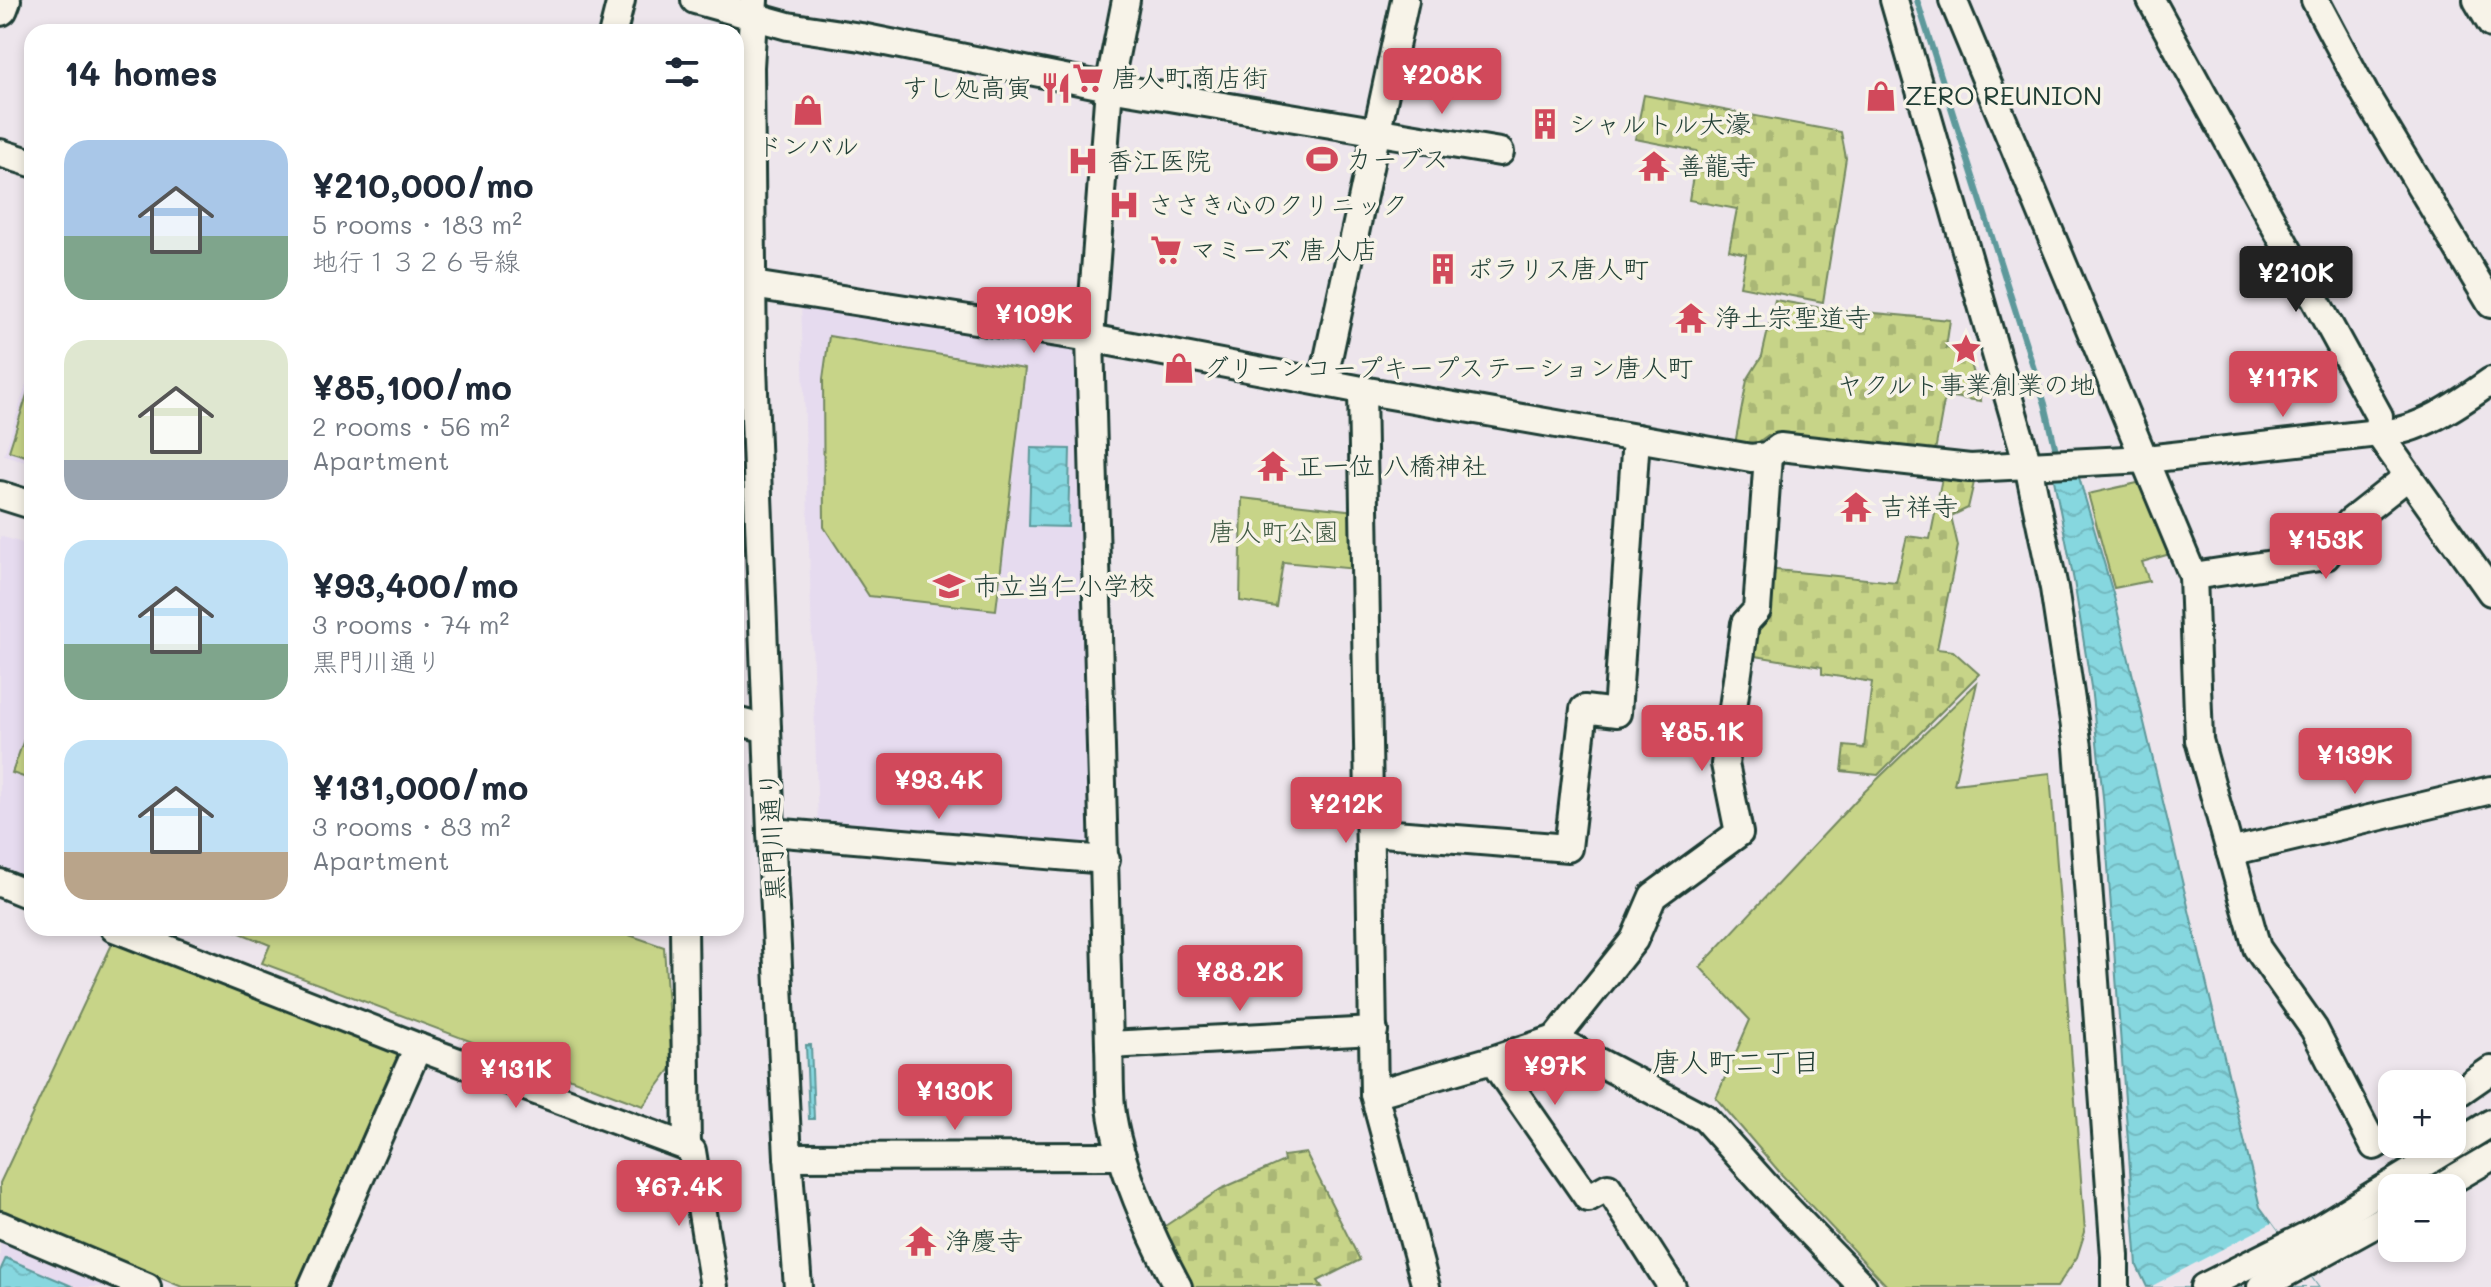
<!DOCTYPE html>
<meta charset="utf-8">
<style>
:root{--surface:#fff;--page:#f2f2f3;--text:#1f2937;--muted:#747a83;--accent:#d1495b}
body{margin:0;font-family:Mali,"Klee One",sans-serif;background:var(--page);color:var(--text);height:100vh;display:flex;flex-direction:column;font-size:30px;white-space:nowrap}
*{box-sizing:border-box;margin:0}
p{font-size:26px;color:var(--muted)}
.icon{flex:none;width:44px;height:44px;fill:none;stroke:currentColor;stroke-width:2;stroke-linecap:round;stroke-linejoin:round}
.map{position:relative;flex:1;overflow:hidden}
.side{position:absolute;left:24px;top:24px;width:720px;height:912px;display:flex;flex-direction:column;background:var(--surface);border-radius:24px;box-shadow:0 4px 12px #0003}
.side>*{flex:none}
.tools{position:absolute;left:2378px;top:1070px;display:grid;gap:16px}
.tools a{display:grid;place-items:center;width:88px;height:88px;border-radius:16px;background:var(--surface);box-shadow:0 4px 12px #0003;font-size:40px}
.price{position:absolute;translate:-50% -68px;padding:0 18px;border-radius:8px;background:var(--accent);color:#fff;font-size:26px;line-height:52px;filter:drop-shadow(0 2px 4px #0008)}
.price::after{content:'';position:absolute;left:50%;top:48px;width:24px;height:18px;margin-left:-12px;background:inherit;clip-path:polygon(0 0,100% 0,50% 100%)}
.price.on{background:#222;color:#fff}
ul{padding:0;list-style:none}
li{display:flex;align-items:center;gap:24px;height:200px;padding:0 40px}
li span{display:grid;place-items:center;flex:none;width:224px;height:160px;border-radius:24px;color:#555}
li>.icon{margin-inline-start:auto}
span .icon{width:96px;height:96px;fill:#fffc;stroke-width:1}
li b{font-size:34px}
h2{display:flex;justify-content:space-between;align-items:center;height:96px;padding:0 40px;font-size:34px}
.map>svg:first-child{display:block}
</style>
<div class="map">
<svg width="2491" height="1287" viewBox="0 0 2491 1287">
<defs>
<pattern id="cemetery-stones" width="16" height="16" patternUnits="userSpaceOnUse" patternTransform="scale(2)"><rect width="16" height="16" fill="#c7d488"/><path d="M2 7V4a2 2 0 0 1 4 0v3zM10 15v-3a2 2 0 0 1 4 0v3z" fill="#aab776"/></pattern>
<pattern id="water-waves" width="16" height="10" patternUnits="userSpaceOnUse" patternTransform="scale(2)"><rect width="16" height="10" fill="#86d7df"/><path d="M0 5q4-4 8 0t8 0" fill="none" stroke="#73b9c0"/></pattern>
</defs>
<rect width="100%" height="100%" fill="#ede5ec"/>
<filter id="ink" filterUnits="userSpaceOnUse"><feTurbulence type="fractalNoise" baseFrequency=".0125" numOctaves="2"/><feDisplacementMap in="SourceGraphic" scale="16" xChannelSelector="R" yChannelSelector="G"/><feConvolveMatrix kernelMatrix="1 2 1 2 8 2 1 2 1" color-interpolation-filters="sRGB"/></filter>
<g filter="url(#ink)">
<!-- built -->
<g fill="#e6dbef">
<path d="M801,301L1082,349L1094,854L818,824Z"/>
<path d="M32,365V463L4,455Z"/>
<path d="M0,536L32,546V879L0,866Z"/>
<path d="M0,1235L122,1287H0Z"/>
</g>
<!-- green -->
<g fill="#c7d488" stroke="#73885e" stroke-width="2">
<path d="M829,336L1025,369L996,610L869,596L824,527L823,379Z"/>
<path d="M32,379V458L9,451Z"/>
<path d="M2142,482L2170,554L2142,562L2149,581L2114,588L2088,494Z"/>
<path d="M1242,498L1355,511L1356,569L1283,562L1276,607L1240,601Z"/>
<path d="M1977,683L1954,784L2050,773L2085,1232L2077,1257L2057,1287H1888L1782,1175L1716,1098L1750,1020L1700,967L1859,797Z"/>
<path d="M32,717V780L12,773Z"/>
<path d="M228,928H609L664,947L672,1067L643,1106L262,963L270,945Z"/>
<path d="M114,940L400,1050L296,1287H182L0,1210V1183Z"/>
</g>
<!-- cemetery -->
<g fill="url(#cemetery-stones)" stroke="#73885e" stroke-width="2">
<path d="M1644,95L1841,132L1846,158L1823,302L1740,286L1746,254L1729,250L1737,209L1689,200L1697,151L1635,139Z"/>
<path d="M1775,300L1821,308L1950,320L1946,348L1968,352L1981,401L1945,396L1934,457L1768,435L1753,446L1735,444L1747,380L1762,356Z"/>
<path d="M1942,478H1975L1968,508L1951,516L1958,546L1937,649L1953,651L1979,674L1878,775L1842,771L1845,746L1864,748L1872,682L1822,674V667L1749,655L1767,569L1896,582L1907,536L1930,539Z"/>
<path d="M1306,1153L1360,1260L1318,1281L1322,1287H1188L1162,1228L1221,1189L1284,1161L1283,1156Z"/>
</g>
<!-- water -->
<g fill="url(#water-waves)" stroke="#5d999b" stroke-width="2">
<path d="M1031,448L1070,449L1068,527L1029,526Z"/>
<path d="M2078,474L2114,597L2260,1207L2318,1287H2147L2137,1266L2103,797L2091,687L2074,581L2053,475Z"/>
<path d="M806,1045H811L814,1119H809Z"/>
<path d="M6,1258L74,1287H0V1271Z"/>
</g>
<!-- pier -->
<path fill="#ede5ec" d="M2272,1223L2318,1287H2150Z"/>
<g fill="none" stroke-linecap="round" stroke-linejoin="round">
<!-- stream -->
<path stroke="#5d999b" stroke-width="6" d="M1917,0L2045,404L2057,455"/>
<defs>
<g id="minor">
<path d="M695,0L788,26L861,37L1109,87L1500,152"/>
<path d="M754,0L750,67L753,366L771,832L788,1157L798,1287"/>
<path d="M1126,0L1109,87L1090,338L1109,1045C1110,1066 1109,1087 1111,1107C1118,1164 1151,1237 1178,1287"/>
<path d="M1894,0L2028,465L2054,588L2078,747L2115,1256V1287"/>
<path d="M1953,0L2193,576L2199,740L2257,948L2314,1029L2374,1146L2392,1135"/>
<path d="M2151,0L2379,416L2378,433L2491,592"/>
<path d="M2315,0L2365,94L2491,304"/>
<path d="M2477,0L2491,24"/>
<path d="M613,32L621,0"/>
<path d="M0,153L32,163"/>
<path d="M753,285L1090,338L1362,390L1751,458L1768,456L1780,447L1970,468L2146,459L2378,433C2416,434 2460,403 2491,381"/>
<path d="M1323,382L1405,0"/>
<path d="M1362,390L1374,1094L1426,1287"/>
<path d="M0,495L32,505"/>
<path d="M2193,576L2326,556L2350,522L2407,477"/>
<path d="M736,721L767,729"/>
<path d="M771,832L1106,860"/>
<path d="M1370,832L1568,848L1584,709L1617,713L1636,438"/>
<path d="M2230,852L2491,790"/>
<path d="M0,883L32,896"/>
<path d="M114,928L418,1047L687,1147L684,928"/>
<path d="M1555,1039L1634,940L1653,896L1739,833L1725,764L1745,623L1757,610L1768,456"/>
<path d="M1109,1045L1374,1031"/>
<path d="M1492,1060L1555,1039L1705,1118L1765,1185L1863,1287"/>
<path d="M1374,1094L1492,1060L1588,1198L1608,1187L1672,1287"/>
<path d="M2452,1097L2491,1070"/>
<path d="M687,1147L692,1151L714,1287"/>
<path d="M788,1157L1122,1156"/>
<path d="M2438,1188L2491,1157"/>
<path d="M0,1225L147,1287"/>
<path d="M312,1287L418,1047"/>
<path d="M2204,1287L2308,1235L2491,1123"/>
<path d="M2261,1287L2392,1215"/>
</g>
<path id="major" d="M0,8L3,0"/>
</defs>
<!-- minor casing -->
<use href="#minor" stroke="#1f3d34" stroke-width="32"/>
<!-- major casing -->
<use href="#major" stroke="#1f3d34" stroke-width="40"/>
<!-- minor -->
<use href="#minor" stroke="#f7f3e8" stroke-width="26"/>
<!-- major -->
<use href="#major" stroke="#f7f3e8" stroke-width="34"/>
</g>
</g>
<!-- icons -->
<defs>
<symbol id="supermarket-bare" viewBox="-9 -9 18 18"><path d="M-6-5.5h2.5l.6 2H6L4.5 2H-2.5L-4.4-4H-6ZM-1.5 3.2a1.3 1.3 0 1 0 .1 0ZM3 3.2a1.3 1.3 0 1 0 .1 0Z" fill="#d1495b" stroke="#f7f3e8" stroke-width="2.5" paint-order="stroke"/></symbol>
<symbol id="restaurant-bare" viewBox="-9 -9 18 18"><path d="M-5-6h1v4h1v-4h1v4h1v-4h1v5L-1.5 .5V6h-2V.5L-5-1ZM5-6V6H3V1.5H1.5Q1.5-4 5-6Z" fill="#d1495b" stroke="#f7f3e8" stroke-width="2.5" paint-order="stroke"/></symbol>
<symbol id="shop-bare" viewBox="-9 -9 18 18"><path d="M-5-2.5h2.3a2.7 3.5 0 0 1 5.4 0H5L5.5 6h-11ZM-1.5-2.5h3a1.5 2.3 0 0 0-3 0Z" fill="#d1495b" stroke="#f7f3e8" stroke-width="2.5" paint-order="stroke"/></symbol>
<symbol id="building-bare" viewBox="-9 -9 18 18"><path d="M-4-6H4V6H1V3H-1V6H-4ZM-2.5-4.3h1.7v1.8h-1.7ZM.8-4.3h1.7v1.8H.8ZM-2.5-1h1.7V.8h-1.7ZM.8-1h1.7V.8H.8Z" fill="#d1495b" stroke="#f7f3e8" stroke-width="2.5" paint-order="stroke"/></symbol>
<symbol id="stadium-bare" viewBox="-9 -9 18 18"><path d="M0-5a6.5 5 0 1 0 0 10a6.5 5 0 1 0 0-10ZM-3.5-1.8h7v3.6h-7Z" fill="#d1495b" stroke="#f7f3e8" stroke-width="2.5" paint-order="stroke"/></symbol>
<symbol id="hospital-bare" viewBox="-9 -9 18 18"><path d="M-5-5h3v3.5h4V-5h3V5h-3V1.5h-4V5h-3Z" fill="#d1495b" stroke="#f7f3e8" stroke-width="2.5" paint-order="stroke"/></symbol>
<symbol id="temple-bare" viewBox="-9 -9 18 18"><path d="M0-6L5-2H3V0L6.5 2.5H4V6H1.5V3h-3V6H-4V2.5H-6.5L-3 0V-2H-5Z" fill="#d1495b" stroke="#f7f3e8" stroke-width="2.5" paint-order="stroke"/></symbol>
<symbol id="sight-bare" viewBox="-9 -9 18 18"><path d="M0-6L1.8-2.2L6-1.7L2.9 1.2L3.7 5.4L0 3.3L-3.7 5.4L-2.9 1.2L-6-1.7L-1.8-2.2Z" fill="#d1495b" stroke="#f7f3e8" stroke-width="2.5" paint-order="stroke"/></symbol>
<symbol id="school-bare" viewBox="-9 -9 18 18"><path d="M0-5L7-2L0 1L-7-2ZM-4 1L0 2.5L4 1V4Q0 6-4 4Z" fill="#d1495b" stroke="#f7f3e8" stroke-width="2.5" paint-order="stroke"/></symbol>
</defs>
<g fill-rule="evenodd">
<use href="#supermarket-bare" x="1066" y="56" width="44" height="44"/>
<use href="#restaurant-bare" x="1034" y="66" width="44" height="44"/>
<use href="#shop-bare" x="1859" y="74" width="44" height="44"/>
<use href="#shop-bare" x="786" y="88" width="44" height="44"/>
<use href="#building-bare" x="1523" y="102" width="44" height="44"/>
<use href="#stadium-bare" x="1300" y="137" width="44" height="44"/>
<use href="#hospital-bare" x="1061" y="139" width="44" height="44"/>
<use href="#temple-bare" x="1632" y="144" width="44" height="44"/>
<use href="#hospital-bare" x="1102" y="183" width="44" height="44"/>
<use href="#supermarket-bare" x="1144" y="228" width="44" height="44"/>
<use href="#building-bare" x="1421" y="247" width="44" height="44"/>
<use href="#temple-bare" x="1669" y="296" width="44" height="44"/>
<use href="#sight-bare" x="1944" y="327" width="44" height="44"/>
<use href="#shop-bare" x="1157" y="346" width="44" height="44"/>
<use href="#temple-bare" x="1251" y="444" width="44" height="44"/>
<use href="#temple-bare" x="1834" y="485" width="44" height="44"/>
<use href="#school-bare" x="927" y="564" width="44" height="44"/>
<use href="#temple-bare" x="899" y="1219" width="44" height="44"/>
</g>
<g text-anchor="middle" stroke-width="7" stroke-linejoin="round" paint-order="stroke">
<!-- poi labels -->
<g font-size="26" fill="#1f3d34" stroke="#f7f3e8" text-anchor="start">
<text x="1112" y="87">唐人町商店街</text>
<text x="1032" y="97" text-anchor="end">すし処高寅</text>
<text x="1905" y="105">ZERO REUNION</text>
<text x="1569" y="133">シャルトル大濠</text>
<text x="808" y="155" text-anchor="middle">ドンバル</text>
<text x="1346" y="168">カーブス</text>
<text x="1107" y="170">香江医院</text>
<text x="1678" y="175">善龍寺</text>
<text x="1148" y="214">ささき心のクリニック</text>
<text x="1190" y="259">マミーズ 唐人店</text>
<text x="1467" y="278">ポラリス唐人町</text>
<text x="1715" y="327">浄土宗聖道寺</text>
<text x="1203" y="377">グリーンコープキープステーション唐人町</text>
<text x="1966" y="394" text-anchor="middle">ヤクルト事業創業の地</text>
<text x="1297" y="475">正一位 八橋神社</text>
<text x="1880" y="516">吉祥寺</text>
<text x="973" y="595">市立当仁小学校</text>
<text x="945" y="1250">浄慶寺</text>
</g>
<!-- park labels -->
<g font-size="26" fill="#415b45" stroke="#f7f3e8">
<text x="1274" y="541">唐人町公園</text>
</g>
<!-- street labels -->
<g font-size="26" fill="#1f3d34" stroke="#f7f3e8">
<text transform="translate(772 836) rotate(-93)" y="9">黒門川通り</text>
</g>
<!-- neighbourhood labels -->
<g font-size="28" fill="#1f3d34" stroke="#f7f3e8">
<text x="1736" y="1072">唐人町二丁目</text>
</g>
</g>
</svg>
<div class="tools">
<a>+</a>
<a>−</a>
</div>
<b class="price" style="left:1442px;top:116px">¥208K</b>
<b class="price on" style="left:2296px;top:314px">¥210K</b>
<b class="price" style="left:1034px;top:355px">¥109K</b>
<b class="price" style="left:2283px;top:419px">¥117K</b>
<b class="price" style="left:2326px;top:581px">¥153K</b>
<b class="price" style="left:1702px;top:773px">¥85.1K</b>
<b class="price" style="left:2355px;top:796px">¥139K</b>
<b class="price" style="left:939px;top:821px">¥93.4K</b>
<b class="price" style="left:1346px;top:845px">¥212K</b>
<b class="price" style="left:1240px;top:1013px">¥88.2K</b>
<b class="price" style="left:1555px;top:1107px">¥97K</b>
<b class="price" style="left:516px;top:1110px">¥131K</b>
<b class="price" style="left:955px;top:1132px">¥130K</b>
<b class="price" style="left:679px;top:1228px">¥67.4K</b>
<section class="side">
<h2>14 homes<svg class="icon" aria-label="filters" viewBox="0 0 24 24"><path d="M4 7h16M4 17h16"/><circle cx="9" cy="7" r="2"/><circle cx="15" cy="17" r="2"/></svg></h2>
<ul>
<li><span style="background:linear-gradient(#a9c7e8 60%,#7fa58c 0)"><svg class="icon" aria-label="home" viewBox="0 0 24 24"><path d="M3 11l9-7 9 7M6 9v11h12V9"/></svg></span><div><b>¥210,000/mo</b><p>5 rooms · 183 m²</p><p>地行１３２６号線</p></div></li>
<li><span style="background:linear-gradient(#dfe7d0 75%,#9aa5b1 0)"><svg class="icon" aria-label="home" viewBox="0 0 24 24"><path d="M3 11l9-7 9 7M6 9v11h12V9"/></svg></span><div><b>¥85,100/mo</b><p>2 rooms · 56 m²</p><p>Apartment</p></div></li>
<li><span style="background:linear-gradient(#bfe0f5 65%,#7fa58c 0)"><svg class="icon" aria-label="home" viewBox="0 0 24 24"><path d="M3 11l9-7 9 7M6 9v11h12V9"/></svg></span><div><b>¥93,400/mo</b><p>3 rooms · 74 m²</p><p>黒門川通り</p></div></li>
<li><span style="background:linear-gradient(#bfe0f5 70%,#b9a48a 0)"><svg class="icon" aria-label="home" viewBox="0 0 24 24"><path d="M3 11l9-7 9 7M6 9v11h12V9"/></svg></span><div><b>¥131,000/mo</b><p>3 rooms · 83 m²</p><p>Apartment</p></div></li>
</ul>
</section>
</div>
